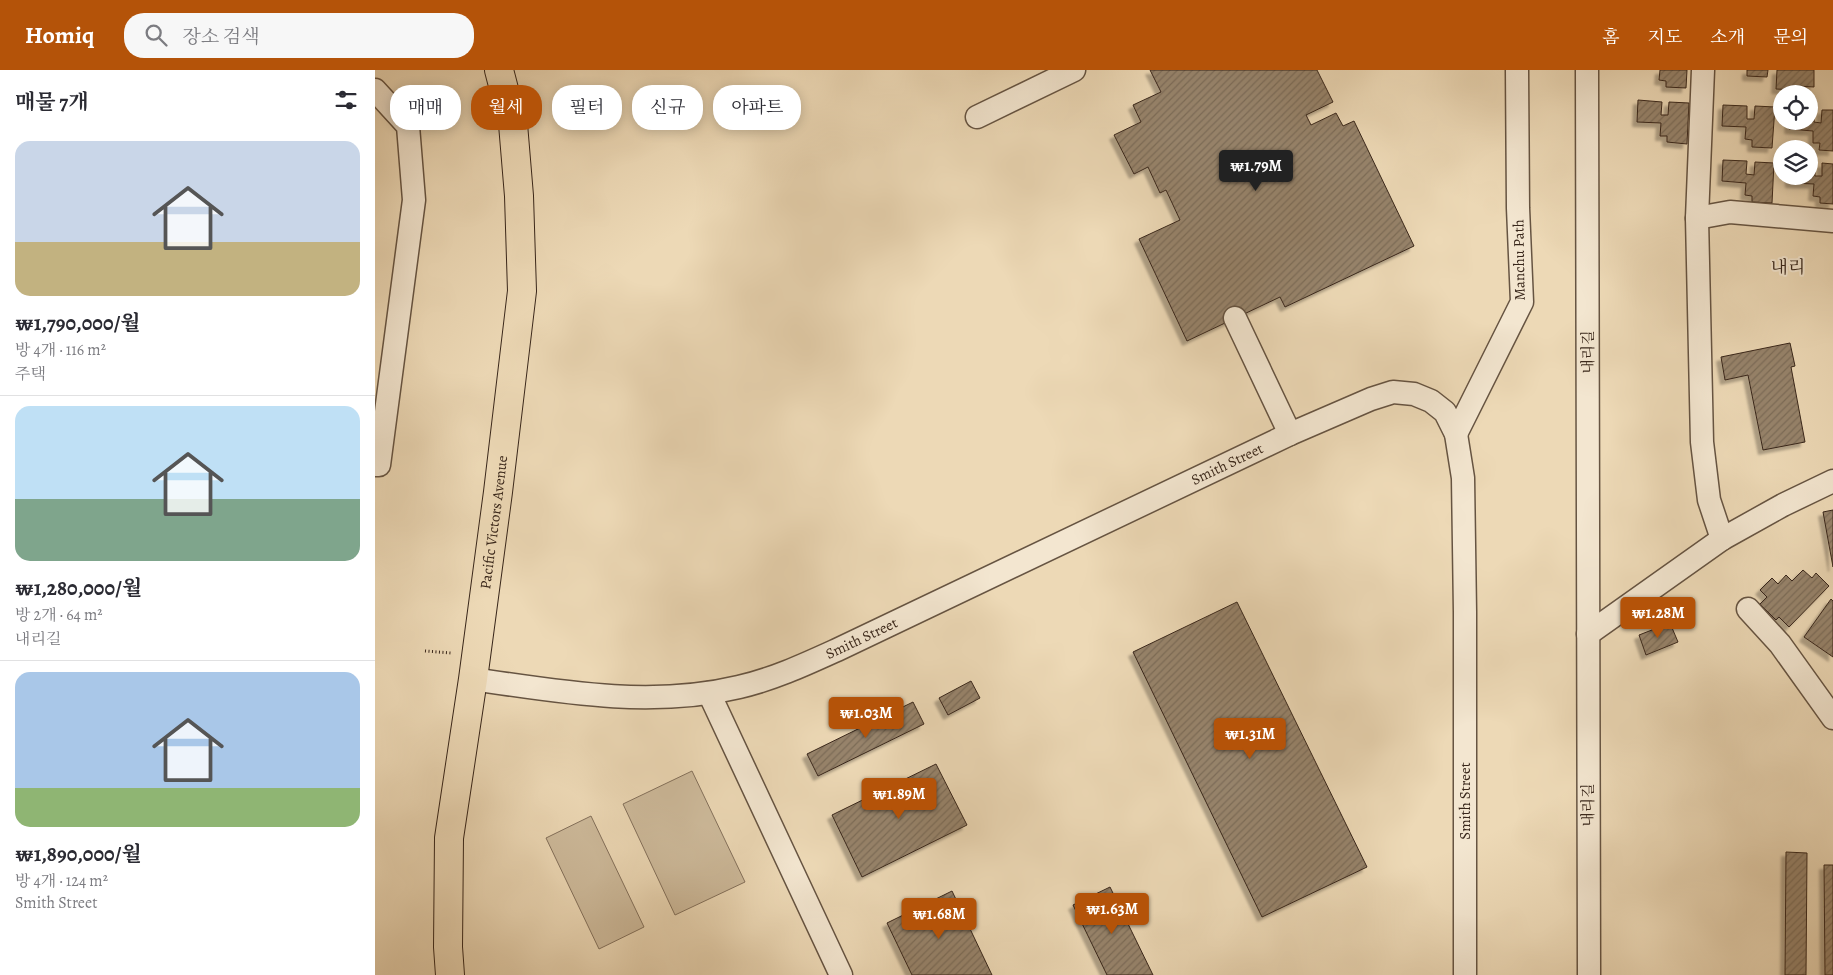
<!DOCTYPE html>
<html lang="ko">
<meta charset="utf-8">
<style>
:root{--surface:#fff;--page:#f7f7f7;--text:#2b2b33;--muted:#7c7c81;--line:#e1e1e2;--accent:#b45309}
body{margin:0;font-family:Alegreya,"Noto Serif KR",serif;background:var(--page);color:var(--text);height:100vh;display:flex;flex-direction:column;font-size:19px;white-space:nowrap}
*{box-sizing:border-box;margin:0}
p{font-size:16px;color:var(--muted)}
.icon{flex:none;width:28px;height:28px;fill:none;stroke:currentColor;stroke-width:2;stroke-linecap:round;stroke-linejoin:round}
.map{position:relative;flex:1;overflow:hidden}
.panel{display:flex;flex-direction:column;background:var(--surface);width:375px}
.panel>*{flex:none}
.banner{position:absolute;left:15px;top:15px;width:475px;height:45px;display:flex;gap:10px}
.controls{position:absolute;left:1398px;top:15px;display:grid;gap:10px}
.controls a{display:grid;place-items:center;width:45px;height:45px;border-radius:50%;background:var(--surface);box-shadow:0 2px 12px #0003;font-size:25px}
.price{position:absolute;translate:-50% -42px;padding:0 11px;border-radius:5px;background:var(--accent);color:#fff;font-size:16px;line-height:32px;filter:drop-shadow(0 1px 2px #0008)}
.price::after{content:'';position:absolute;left:50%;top:30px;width:15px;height:11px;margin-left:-8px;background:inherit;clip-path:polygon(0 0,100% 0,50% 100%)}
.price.current{background:#222;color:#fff}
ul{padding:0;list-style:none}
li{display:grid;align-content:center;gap:10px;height:265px;padding:0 15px}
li+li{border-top:1px solid var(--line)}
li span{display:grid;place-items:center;height:155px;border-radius:15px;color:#555}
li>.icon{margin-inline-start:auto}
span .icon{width:90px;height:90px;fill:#fffc;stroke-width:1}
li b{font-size:21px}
h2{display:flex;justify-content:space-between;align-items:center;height:60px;padding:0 15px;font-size:21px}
.pill{padding:0 18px;border-radius:20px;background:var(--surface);box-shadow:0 2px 12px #0003;font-size:18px;line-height:45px}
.pill.current{background:var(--accent);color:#fff}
header{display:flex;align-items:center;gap:30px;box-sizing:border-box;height:70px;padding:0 25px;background:var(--accent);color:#fff}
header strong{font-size:24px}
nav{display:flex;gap:28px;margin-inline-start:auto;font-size:18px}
.search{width:350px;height:45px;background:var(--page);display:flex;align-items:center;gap:12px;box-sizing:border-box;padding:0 18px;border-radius:20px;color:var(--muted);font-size:19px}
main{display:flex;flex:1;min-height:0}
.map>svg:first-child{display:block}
</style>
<header>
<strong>Homiq</strong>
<div class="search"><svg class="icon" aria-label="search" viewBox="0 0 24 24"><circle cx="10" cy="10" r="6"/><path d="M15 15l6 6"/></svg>장소 검색</div>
<nav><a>홈</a><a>지도</a><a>소개</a><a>문의</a></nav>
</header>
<main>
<section class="panel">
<h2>매물 7개<svg class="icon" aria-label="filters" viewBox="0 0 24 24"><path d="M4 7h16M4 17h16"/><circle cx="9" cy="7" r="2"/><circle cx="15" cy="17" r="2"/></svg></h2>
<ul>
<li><span style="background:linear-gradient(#c9d6e8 65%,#c2b280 0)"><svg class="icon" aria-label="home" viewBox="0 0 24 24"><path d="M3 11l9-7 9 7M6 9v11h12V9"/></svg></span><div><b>₩1,790,000/월</b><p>방 4개 · 116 m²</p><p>주택</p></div></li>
<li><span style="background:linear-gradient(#bfe0f5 60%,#7fa58c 0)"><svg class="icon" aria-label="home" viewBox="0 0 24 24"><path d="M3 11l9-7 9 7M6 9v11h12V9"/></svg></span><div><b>₩1,280,000/월</b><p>방 2개 · 64 m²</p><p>내리길</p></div></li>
<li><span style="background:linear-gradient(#a9c7e8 75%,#8fb573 0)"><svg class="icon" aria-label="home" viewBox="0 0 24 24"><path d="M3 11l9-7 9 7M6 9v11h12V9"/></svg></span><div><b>₩1,890,000/월</b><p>방 4개 · 124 m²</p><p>Smith Street</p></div></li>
</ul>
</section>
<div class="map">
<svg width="1458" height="905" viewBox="0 0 1458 905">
<defs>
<pattern id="building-hatch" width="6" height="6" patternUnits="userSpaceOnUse" patternTransform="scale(1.25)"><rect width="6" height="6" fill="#97846c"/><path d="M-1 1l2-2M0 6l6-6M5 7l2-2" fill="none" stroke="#7c6c58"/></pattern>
<filter id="shadow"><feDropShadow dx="-4.5" dy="4.5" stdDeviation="1" flood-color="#0004"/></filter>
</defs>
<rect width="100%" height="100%" fill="#edd9b6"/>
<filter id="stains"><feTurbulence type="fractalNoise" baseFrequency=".004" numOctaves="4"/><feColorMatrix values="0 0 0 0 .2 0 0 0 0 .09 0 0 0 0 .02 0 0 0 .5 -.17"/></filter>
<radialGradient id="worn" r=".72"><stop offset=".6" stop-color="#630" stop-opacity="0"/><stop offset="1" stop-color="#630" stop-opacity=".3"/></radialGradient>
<!-- grass -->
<g fill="#cebb9c" stroke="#84715c">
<path d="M317,701L370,812L300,845L248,734Z"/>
<path d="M216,746L269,857L224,879L171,768Z"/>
</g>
<!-- building -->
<g fill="url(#building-hatch)" stroke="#39271b" filter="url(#shadow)">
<path d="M775,0H942L958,32L931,45L936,55L961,43L968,56L979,51L1039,176L910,237L905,227L812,271L764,169L805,150L791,120L785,123L773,97L759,104L739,65L766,52L758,35L786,22Z"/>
<path d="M1285,0H1312L1311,18L1291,17V11L1284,10Z"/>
<path d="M1372,0H1393L1392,7L1372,6Z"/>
<path d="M1402,0H1439V17L1422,16V20L1401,19Z"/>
<path d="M1263,30L1287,32L1286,45H1293L1294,32L1314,33L1312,74L1292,72V66H1285L1286,53L1262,52Z"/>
<path d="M1348,35L1372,36V49H1379L1380,36L1400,37L1397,78L1377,77V70L1370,69L1371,57L1347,56Z"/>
<path d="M1434,39H1440L1439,52L1446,53L1447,40H1458V81L1444,80L1445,73H1438V61L1414,59L1415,51H1434Z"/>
<path d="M1348,90L1372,91L1371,104L1379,105L1380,92L1399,93L1397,133L1377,132V126L1370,125L1371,113L1347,111Z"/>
<path d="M1434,92L1440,93V106H1447V93L1458,94V134L1445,133V127L1438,126L1439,114L1415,113V106H1434Z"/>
<path d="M1415,273L1420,296L1416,297L1430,372L1388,380L1373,305L1350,310L1346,287Z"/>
<path d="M1458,440V497L1448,442Z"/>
<path d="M1428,500L1437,508L1441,503L1454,516L1414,557L1404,547L1401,550L1385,534L1392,527L1385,520L1397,508L1403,514L1411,505L1417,511Z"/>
<path d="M1456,529L1458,531V587L1429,567Z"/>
<path d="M862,532L992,797L887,847L758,582Z"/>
<path d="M1295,553L1303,572L1271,585L1264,565Z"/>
<path d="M596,611L605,628L573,645L564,628Z"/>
<path d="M538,632L549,654L443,706L432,684Z"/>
<path d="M561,694L592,755L487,807L457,745Z"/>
<path d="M1411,782L1432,783L1431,905H1410Z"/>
<path d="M1449,795H1458V905H1450Z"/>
<path d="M735,817L778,905H732L698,835Z"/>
<path d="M577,821L617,905H537L512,853Z"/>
</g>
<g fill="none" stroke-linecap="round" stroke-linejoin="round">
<defs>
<g id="minor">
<path d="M1212,0L1214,905"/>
<path d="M1328,0L1322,148L1327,372L1334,430L1347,469"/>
<path d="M0,20L33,56L39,130L4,395H0"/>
<path d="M602,47L699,0"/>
<path d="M1322,148L1355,142L1458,151"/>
<path d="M860,248L915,364"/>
<path d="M1081,364L1147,232L1143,138L1142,0"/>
<path d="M1373,539L1405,574L1458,648"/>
<path d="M1213,564L1347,469L1408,435L1458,411"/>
<path id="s1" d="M98,609C185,622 277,638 364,617C399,609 431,594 464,579L915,364L996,329L1018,322L1039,324L1056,331L1070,342L1081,364L1088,408L1090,542V905"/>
<path d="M334,623L466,905"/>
</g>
<g id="major">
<path id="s2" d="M75,905L73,877L74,768L98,609L123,422L147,221L144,126L138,54L124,0"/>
</g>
</defs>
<!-- minor casing -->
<use href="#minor" stroke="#665442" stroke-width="25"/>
<!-- major casing -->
<use href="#major" stroke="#39271b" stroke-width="30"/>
<!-- path -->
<path stroke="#39271b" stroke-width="3" stroke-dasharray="1 2.5" stroke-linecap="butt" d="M50,581L76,583"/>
<!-- minor -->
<use href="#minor" stroke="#f3e6d0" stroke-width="22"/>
<!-- major -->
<use href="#major" stroke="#edd9b6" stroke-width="28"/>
</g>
<g text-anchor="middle" stroke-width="4" stroke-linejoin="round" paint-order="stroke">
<!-- street labels -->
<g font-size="15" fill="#39271b" stroke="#f3e6d0">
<text transform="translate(1144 190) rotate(-91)" y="5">Manchu Path</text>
<text transform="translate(1213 282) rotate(-90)" y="5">내리길</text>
<text dy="5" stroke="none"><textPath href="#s1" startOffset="805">Smith Street</textPath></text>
<text dy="5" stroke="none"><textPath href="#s2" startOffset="456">Pacific Victors Avenue</textPath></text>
<text dy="5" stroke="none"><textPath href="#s1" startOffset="400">Smith Street</textPath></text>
<text transform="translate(1090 731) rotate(-90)" y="5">Smith Street</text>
<text transform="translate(1213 735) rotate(-90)" y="5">내리길</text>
</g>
<!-- quarter labels -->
<g font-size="18" fill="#39271b" stroke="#f3e6d0">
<text x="1413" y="203">내리</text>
</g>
</g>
<rect width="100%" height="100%" filter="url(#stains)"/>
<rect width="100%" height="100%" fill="url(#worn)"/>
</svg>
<div class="controls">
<a><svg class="icon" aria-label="locate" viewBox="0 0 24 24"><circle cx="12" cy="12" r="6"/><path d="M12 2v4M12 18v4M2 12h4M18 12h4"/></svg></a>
<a><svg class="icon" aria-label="layers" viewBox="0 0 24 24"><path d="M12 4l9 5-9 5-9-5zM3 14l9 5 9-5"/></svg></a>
</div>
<b class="price current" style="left:881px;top:122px">₩1.79M</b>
<b class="price" style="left:1283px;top:569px">₩1.28M</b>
<b class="price" style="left:491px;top:669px">₩1.03M</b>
<b class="price" style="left:875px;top:690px">₩1.31M</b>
<b class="price" style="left:524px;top:750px">₩1.89M</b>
<b class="price" style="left:737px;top:865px">₩1.63M</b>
<b class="price" style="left:564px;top:870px">₩1.68M</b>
<div class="banner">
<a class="pill">매매</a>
<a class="pill current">월세</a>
<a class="pill">필터</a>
<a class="pill">신규</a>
<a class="pill">아파트</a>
</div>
</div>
</main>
